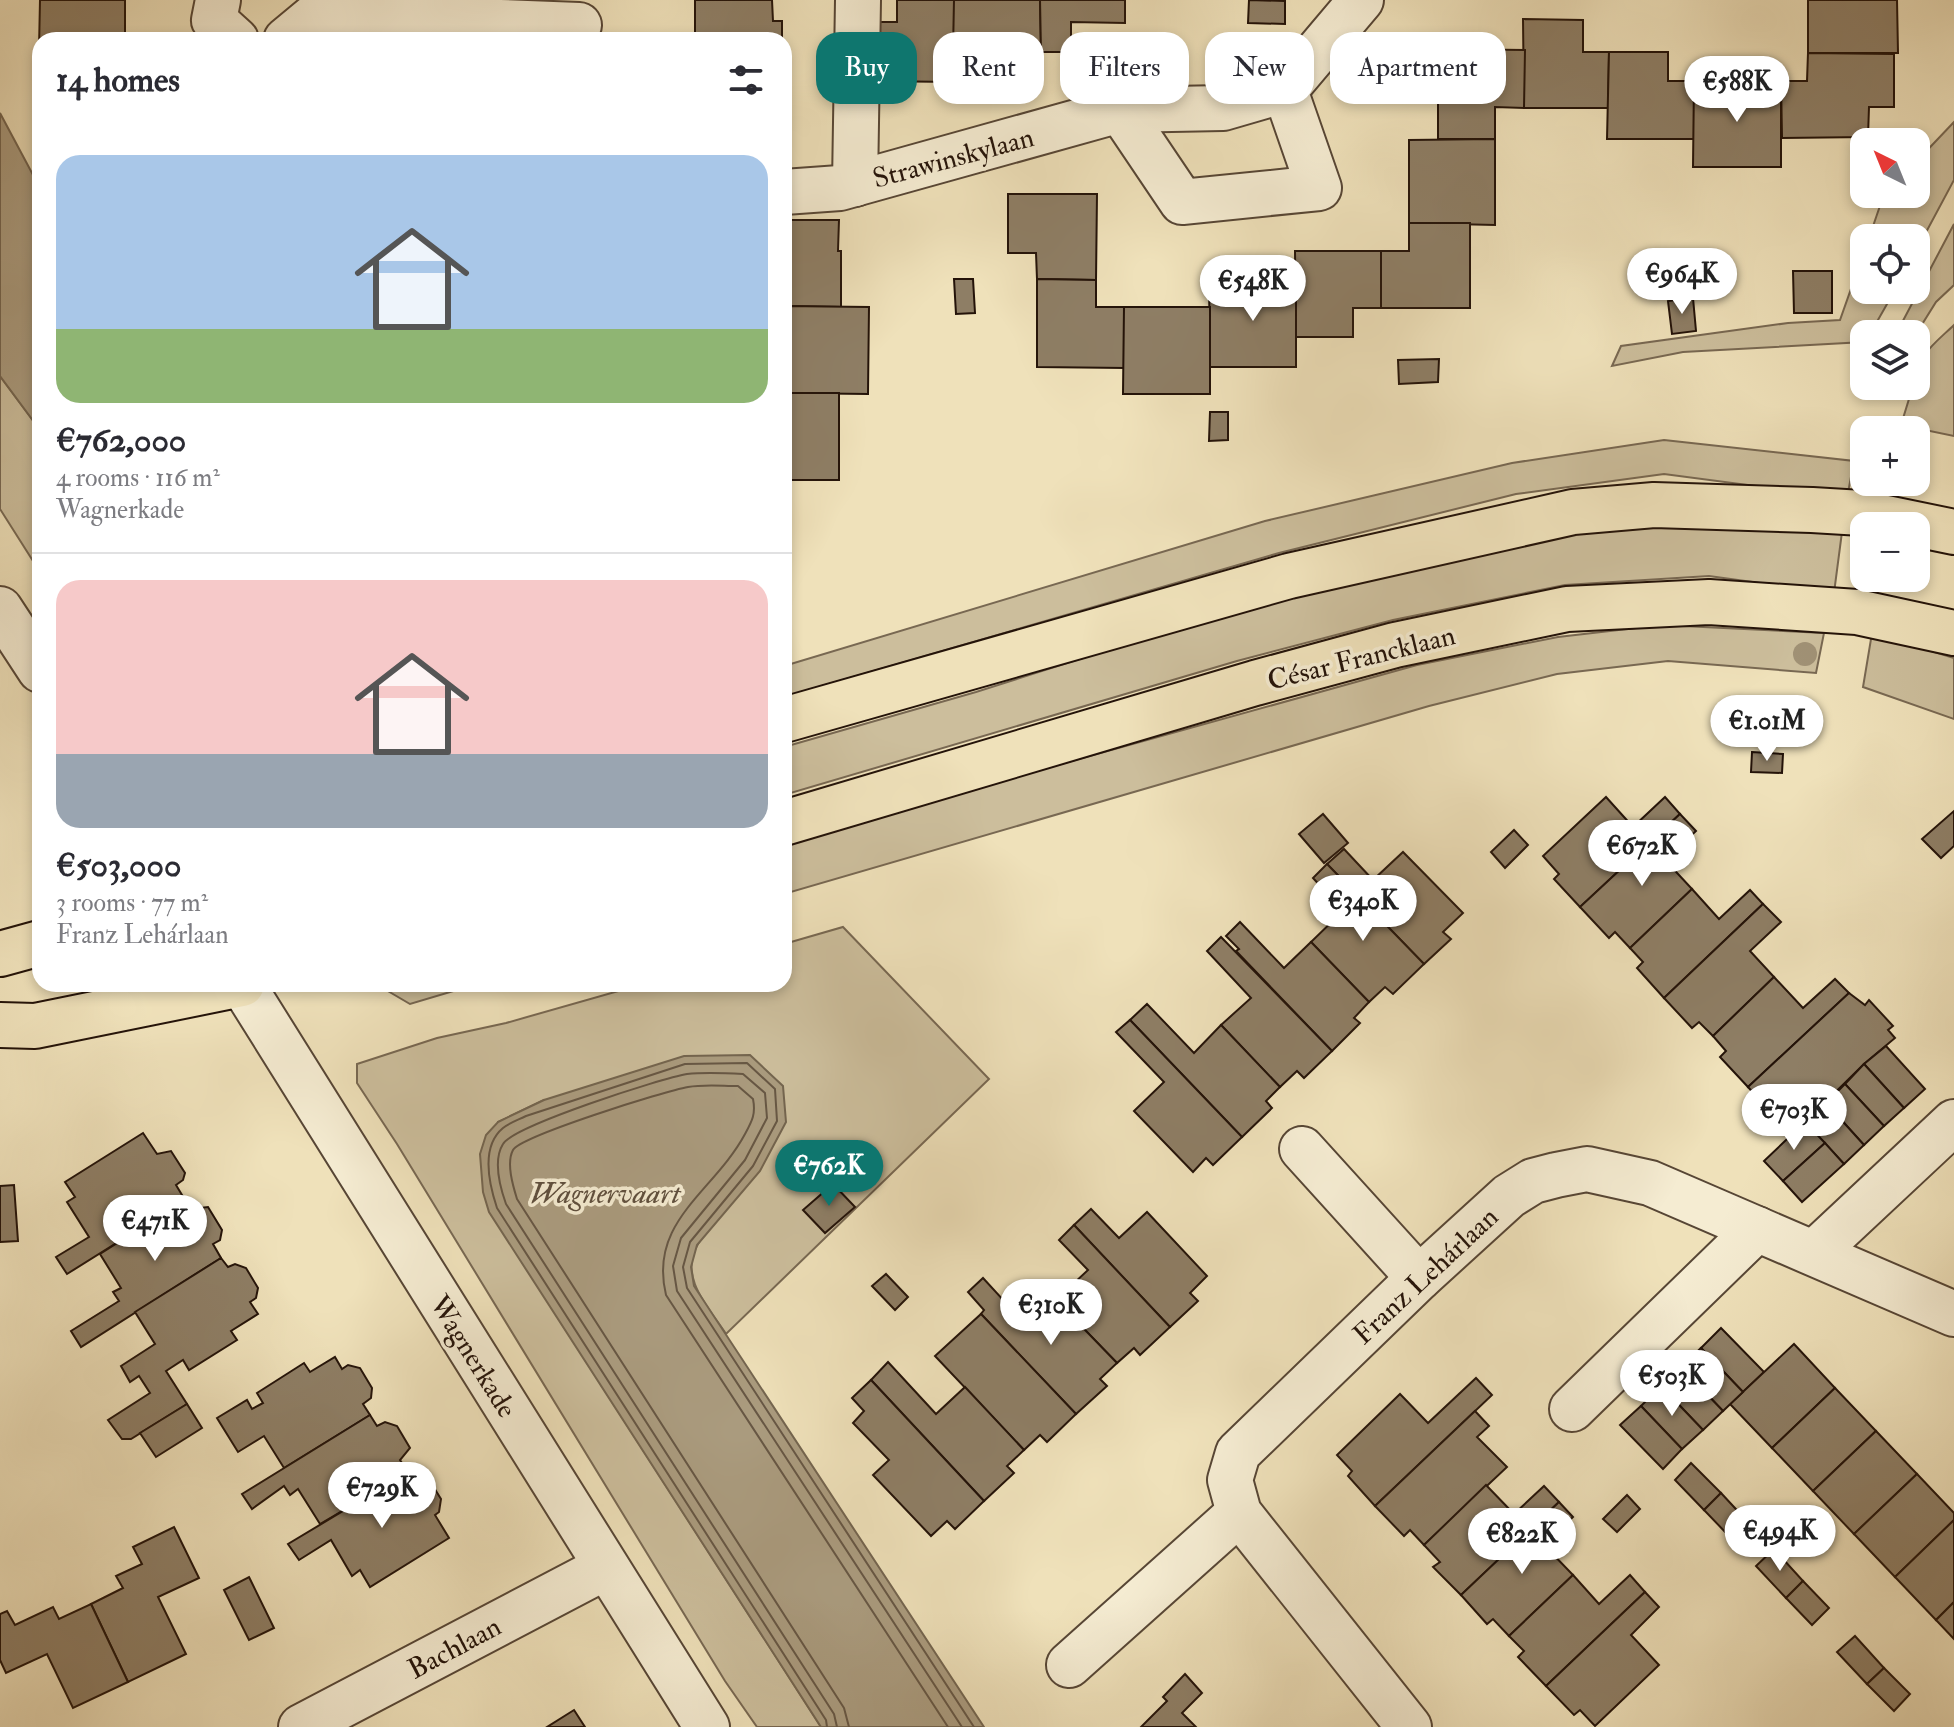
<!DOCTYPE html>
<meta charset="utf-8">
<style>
:root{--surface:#fff;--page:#f7f7f7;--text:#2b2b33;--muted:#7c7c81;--line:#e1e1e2;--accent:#0f766e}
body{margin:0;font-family:"IM FELL Double Pica",serif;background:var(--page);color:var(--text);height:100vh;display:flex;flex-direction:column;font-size:30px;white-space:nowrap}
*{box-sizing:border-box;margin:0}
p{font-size:26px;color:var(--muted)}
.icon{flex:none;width:44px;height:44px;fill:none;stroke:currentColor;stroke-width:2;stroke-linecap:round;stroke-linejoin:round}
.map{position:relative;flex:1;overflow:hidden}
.details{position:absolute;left:32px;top:32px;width:760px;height:960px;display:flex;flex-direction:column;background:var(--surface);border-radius:24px;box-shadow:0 4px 12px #0003}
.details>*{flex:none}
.banner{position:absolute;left:816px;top:32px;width:760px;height:72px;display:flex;gap:16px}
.needle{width:52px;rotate:317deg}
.fabs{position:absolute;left:1850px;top:128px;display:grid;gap:16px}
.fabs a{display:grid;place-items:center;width:80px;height:80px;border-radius:16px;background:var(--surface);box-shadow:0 4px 12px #0003;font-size:40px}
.price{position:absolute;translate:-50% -68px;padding:0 18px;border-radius:28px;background:#fff;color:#222;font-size:26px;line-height:52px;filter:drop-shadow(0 2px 4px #0008)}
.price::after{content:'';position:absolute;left:50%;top:48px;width:24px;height:18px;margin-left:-12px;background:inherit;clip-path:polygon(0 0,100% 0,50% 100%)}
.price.current{background:var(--accent);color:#fff}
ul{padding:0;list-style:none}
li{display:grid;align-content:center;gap:16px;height:424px;padding:0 24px}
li+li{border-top:2px solid var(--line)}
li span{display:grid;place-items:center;height:248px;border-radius:24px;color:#555}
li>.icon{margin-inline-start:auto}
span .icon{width:144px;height:144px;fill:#fffc;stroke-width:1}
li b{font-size:34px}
h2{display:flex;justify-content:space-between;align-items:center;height:96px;padding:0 24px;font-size:34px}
.tag{padding:0 28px;border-radius:24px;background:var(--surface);box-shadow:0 4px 12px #0003;font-size:28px;line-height:72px}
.tag.current{background:var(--accent);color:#fff}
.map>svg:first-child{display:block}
</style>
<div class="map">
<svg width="1954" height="1727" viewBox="0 0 1954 1727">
<rect width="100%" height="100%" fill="#efe1ba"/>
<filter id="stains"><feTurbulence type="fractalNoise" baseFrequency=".0025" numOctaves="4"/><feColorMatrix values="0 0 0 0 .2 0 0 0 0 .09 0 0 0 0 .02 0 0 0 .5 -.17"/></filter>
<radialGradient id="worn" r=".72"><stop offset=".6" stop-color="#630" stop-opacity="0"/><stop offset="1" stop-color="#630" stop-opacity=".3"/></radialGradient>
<!-- green -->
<g fill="#ccbe9c" stroke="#786852" stroke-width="2">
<path d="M1954,122V180L1916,251V238H1869L1883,197L1886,194H1916V162Z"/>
<path d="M1954,224V285L1936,302L1916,334H1896Z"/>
<path d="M1864,252V290H1895L1870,334H1864V342L1683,352L1612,366L1621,346L1788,323L1840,320Z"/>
<path d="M1954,325V436L1901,425L1913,386H1916C1916,355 1933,345 1954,325Z"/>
<path d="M0,376L40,430V572L0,509Z"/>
<path d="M1664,440L1854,461L1847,498L1664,474L1516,494L1279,553L784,697V666L1265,521L1512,463Z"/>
<path d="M1707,522L1842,532L1834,593L1709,576L1565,585L1393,620L1237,661L784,795V747L976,692L1222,614L1561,534Z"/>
<path d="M1662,625L1824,633L1816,673L1668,661L1557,674L1429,706L784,894V841L1417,665L1558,637Z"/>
<path d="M1872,633L1954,658V719L1863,687Z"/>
<path d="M843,927L989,1079L726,1334C709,1308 678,1277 698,1244C705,1233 715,1224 722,1214L544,1100L498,1122L490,1212L821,1727H757L725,1681L397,1144L357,1083V1064L437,1038L506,1023L643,984H784V944Z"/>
<path d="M376,984H477L410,1004Z"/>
</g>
<!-- water -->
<g fill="#aa9b7e" stroke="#74654f" stroke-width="2">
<path d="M0,113L40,188V430L0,376Z"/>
<path d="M750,1055L783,1086L786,1122L760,1171L697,1245L691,1267L694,1286L984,1727H821L489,1212L483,1192L480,1154L486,1135L498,1122L544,1100L684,1056Z"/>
</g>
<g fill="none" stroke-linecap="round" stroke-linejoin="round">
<!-- shore -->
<g stroke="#675744" stroke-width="2">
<path d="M827,1727L826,1720L497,1208C489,1184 480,1147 503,1128C509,1123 518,1120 526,1116L685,1064L747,1063L775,1089L777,1121L753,1166L690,1242L683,1267L687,1288L974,1727"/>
<path d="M837,1727L834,1714L506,1204C500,1187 493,1160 503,1144C513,1126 662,1078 687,1074C705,1072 725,1073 743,1074L765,1093L767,1118L745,1160L681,1238L673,1266L677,1291L962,1727"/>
<path d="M849,1727L844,1708L517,1199C513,1186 506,1163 513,1150C521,1136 665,1091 688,1087C704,1084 722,1086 738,1086L753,1099C756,1114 752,1121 745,1134C714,1192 648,1221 666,1295L948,1727"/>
</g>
</g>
<!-- building -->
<g fill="#8e7e65" stroke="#241309" stroke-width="2">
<path d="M40,0H125V40H40L39,49Z"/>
<path d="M695,0H772L773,21H782V40H695Z"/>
<path d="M897,0H954L955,82L870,81V22H897Z"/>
<path d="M954,0H1040L1041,52L953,51Z"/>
<path d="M1040,0H1125V23L1071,22V52H1041Z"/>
<path d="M1249,0L1285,1V24L1248,23Z"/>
<path d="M1808,0H1897L1898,53H1808Z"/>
<path d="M1523,19L1583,20V52H1609L1608,108H1524Z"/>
<path d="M1438,49L1525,50L1524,108L1495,107V139H1438Z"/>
<path d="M1609,52H1668V81H1694V139H1607Z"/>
<path d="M1808,53L1894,54V107H1869L1868,137L1782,138L1781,81H1807Z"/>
<path d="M1694,81H1781V167H1693Z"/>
<path d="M1495,139V225L1409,223V140Z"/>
<path d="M1008,194H1097L1096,280L1037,279L1036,253H1008Z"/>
<path d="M784,220H839L838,251H841V307L784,306Z"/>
<path d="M1409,223H1470V308H1381V251H1409Z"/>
<path d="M1295,251H1381V308H1353V337H1296Z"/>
<path d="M1692,262H1713L1714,293L1692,292Z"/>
<path d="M1793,271H1832V313H1794Z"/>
<path d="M1296,278V367H1210L1209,279Z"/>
<path d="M954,279H973L975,313L956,314Z"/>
<path d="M1037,279L1096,280V307H1124L1125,368L1037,367Z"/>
<path d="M1693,298L1696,331L1672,334L1668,301Z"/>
<path d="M784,306L869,307L868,394L784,393Z"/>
<path d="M1124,307H1210V394H1123Z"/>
<path d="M1439,359L1438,382L1399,384L1398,360Z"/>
<rect x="784" y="393" width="55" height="87"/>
<path d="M1210,412H1228V440L1209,441Z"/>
<path d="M1752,752L1783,754L1782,773L1751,772Z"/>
<path d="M1606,797L1633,827L1665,797L1680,814L1580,907L1554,879L1559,874L1543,856Z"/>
<path d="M1954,811V846L1941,858L1922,839Z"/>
<path d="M1323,814L1348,843L1324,863L1299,834Z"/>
<path d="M1680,814L1696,831L1665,860L1692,889L1630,948L1615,932L1609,938L1580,907Z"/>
<path d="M1514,830L1528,845L1505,868L1491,852Z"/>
<path d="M1344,849L1373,880L1403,852L1463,913L1443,932L1451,939L1424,964L1327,864Z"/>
<path d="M1327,864L1424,964L1393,994L1385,987L1369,1002L1311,942L1343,911L1313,878Z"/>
<path d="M1692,889L1719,919L1750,890L1763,904L1664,998L1637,968L1643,962L1630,948Z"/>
<path d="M1763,904L1781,922L1750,951L1774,977L1713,1036L1699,1022L1692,1028L1664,998Z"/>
<path d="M1240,922L1284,968L1311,942L1369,1002L1354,1018L1360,1023L1332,1051L1236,951L1239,949L1226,936Z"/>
<path d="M1221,937L1332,1051L1304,1078L1297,1071L1280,1087L1221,1025L1251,998L1207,951Z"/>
<path d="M1774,977L1803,1008L1835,979L1849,993L1748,1087L1720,1057L1726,1051L1713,1036Z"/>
<path d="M1849,993L1865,1005L1869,1000L1893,1026L1888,1030L1895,1038L1864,1064L1798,1129L1781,1111L1775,1117L1748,1087Z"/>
<path d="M1147,1004L1194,1053L1221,1025L1280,1087L1266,1101L1272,1108L1242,1137L1130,1020Z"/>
<path d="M1130,1020L1242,1137L1213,1165L1206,1158L1193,1172L1134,1111L1164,1082L1116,1032Z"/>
<path d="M1886,1046L1925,1089L1904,1108L1864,1064Z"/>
<path d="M1864,1064L1904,1108L1884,1126L1845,1084Z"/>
<path d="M1845,1084L1884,1126L1864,1145L1826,1103Z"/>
<path d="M1826,1103L1864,1145L1844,1164L1805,1122Z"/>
<path d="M1805,1122L1825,1143L1783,1181L1764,1161Z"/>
<path d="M143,1133L157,1154L171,1151L185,1173L183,1180L176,1185L185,1200L67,1274L56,1257L89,1237L67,1202L75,1197L65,1182Z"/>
<path d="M1825,1143L1844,1164L1802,1202L1783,1181Z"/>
<path d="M833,1184L855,1207L825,1233L803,1210Z"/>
<path d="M14,1185L18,1241L0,1242V1186Z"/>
<path d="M185,1200L191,1209L208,1207L222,1230L220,1240L213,1244L221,1258L81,1347L71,1331L119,1301L113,1292L121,1288L100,1254Z"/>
<path d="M1091,1209L1119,1238L1147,1212L1207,1276L1190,1293L1198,1301L1170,1327L1074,1225Z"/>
<path d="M1074,1225L1170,1327L1140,1355L1134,1348L1117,1363L1056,1300L1088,1270L1059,1240Z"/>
<path d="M221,1258L228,1267L235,1264L246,1268L258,1288L256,1298L250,1302L258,1314L231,1331L237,1340L189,1370L183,1360L166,1371L187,1404L131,1439H122L108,1420L150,1393L139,1376L130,1382L121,1366L155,1344L135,1312Z"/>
<path d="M886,1274L908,1297L895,1310L872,1286Z"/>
<path d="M983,1278L1028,1327L1056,1300L1117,1363L1100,1379L1107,1386L1076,1414L981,1314L984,1310L968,1292Z"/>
<path d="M981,1314L1076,1414L1047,1442L1040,1435L1024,1450L935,1356Z"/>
<path d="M1721,1328L1764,1372L1743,1392L1701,1348Z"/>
<path d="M1794,1344L1835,1388L1772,1448L1730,1404Z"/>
<path d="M1701,1348L1743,1392L1723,1411L1681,1367Z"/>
<path d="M335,1357L342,1369L348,1365L360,1368L372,1388L371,1398L363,1404L370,1415L284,1468L264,1436L238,1452L217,1418L247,1400L252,1409L263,1403L257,1393L304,1363L310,1372Z"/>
<path d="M888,1362L936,1414L965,1387L1024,1450L1007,1466L1014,1473L984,1501L871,1380Z"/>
<path d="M1681,1367L1723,1411L1703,1430L1661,1386Z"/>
<path d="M1476,1378L1492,1395L1375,1506L1348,1476L1352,1471L1337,1455L1400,1394L1428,1423Z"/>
<path d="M871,1380L984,1501L955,1529L947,1521L931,1536L873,1475L889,1460L853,1423L864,1411L852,1398Z"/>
<path d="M1661,1386L1703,1430L1682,1449L1641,1406Z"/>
<path d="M1835,1388L1876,1431L1813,1491L1772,1448Z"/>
<path d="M187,1404L202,1428L156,1457L140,1433Z"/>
<path d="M1641,1406L1682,1449L1663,1469L1620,1425Z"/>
<path d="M1475,1411L1489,1426L1477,1437L1507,1467L1424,1545L1410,1530L1404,1536L1375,1506Z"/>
<path d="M370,1415L377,1426L385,1422L397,1426L410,1448L400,1460L408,1472L320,1524L298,1489L290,1495L284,1486L252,1509L242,1494Z"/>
<path d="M1876,1431L1917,1474L1854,1534L1813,1491Z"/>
<path d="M1691,1463L1721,1493L1704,1510L1675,1480Z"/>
<path d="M408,1472L414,1483L420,1479L431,1483L441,1499L439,1512L435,1515L449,1538L370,1587L360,1570L352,1576L331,1540L299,1560L288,1544Z"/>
<path d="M1917,1474L1954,1513V1520L1895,1577L1854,1534Z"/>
<path d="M1486,1485L1514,1514L1544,1486L1559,1502L1461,1595L1433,1567L1440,1562L1424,1545Z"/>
<path d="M1721,1493L1747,1521L1730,1537L1704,1510Z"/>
<path d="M1627,1495L1640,1509L1617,1532L1603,1519Z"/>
<path d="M1559,1502L1573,1517L1544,1545L1573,1575L1509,1636L1493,1619L1487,1624L1461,1595Z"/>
<path d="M1954,1520V1602L1936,1620L1895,1577Z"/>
<path d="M174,1527L199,1578L158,1597L186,1654L128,1682L91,1604L123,1588L116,1576L142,1564L133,1547Z"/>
<path d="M1774,1549L1803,1581L1786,1598L1756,1566Z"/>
<path d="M1573,1575L1599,1604L1630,1575L1645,1592L1546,1686L1518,1657L1524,1651L1509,1636Z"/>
<path d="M249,1577L274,1628L249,1640L224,1590Z"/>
<path d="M1803,1581L1829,1608L1812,1625L1786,1598Z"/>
<path d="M1645,1592L1659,1607L1631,1635L1659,1665L1595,1726L1580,1710L1574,1715L1546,1686Z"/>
<path d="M1954,1602V1639L1936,1620Z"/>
<path d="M91,1604L128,1682L73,1708L47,1654L6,1673L0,1660V1614L7,1611L15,1625L53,1607L59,1619Z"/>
<path d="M1855,1636L1884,1668L1867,1684L1837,1652Z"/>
<path d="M1884,1668L1910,1694L1894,1711L1867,1684Z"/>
<path d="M1185,1674L1202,1693L1182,1713L1196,1727H1141L1167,1701L1163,1697Z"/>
<path d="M574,1710L585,1727H547Z"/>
</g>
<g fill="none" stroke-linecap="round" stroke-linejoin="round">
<defs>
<g id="minor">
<path d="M218,0L214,20L236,40"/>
<path d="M286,40L316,15L579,25"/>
<path d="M1120,110L1182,202L1319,188L1285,90"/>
<path d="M855,184L858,0"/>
<path d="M784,192L840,188L1120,110L1223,108L1285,90L1361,0"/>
<path d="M0,609L40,670"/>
<path d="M242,984L707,1727"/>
<path d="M1302,1149L1419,1278"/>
<path d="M1814,1253L1954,1122"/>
<path d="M1572,1409L1757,1229"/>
<path d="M1069,1665L1239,1513"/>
<path d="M301,1727L606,1567"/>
<path d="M1409,1727L1239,1513L1230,1480L1238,1453L1419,1278L1509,1196L1533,1181L1556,1175L1587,1169L1650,1183L1954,1314"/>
</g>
<g id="major">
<path d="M784,720L1289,576L1573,512L1654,505L1812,510L1862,513L1954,532"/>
<path d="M784,823L1255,683L1395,645L1567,609L1709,602L1857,612L1954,633"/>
<path d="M0,954L40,943"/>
<path d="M0,1025L35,1026L242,984"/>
</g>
</defs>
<!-- minor casing -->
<use href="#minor" stroke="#574635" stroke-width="48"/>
<!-- major casing -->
<use href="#major" stroke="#241309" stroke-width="48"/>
<!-- minor -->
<use href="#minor" stroke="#f5ecd2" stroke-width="44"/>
<!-- major -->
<use href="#major" stroke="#efe1ba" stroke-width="44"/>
</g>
<!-- trees -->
<circle fill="#a09175" cx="1805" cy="654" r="12"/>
<g text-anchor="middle" stroke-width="7" stroke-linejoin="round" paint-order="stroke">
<!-- street labels -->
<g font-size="28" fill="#241309" stroke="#f5ecd2">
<text transform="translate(953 157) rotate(-15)" y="10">Strawinskylaan</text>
<text transform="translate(1361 657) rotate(-14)" y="10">César Francklaan</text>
<text transform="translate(1425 1275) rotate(-43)" y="10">Franz Lehárlaan</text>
<text transform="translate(474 1356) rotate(58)" y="10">Wagnerkade</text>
<text transform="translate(454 1647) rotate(-28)" y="10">Bachlaan</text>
</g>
<!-- water labels -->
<g font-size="30" font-style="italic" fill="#60503e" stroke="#f5ecd2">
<text x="605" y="1203">Wagnervaart</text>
</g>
</g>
<rect width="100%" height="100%" filter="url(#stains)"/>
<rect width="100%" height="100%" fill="url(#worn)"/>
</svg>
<div class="fabs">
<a><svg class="needle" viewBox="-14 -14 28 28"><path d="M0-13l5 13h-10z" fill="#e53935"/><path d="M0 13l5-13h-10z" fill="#7c7c81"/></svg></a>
<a><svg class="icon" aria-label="locate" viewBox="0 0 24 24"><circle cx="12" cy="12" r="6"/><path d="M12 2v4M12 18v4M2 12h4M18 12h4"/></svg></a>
<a><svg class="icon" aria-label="layers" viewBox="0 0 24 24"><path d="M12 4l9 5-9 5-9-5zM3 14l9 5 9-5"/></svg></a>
<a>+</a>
<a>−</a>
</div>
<b class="price" style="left:1737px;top:124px">€588K</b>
<b class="price" style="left:1682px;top:316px">€964K</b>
<b class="price" style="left:1253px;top:323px">€548K</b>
<b class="price" style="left:1767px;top:763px">€1.01M</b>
<b class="price" style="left:1642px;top:888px">€672K</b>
<b class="price" style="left:1363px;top:943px">€340K</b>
<b class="price" style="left:1794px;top:1152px">€703K</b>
<b class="price current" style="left:829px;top:1208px">€762K</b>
<b class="price" style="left:155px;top:1263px">€471K</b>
<b class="price" style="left:1051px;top:1347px">€310K</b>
<b class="price" style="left:1672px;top:1418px">€503K</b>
<b class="price" style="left:382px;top:1530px">€729K</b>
<b class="price" style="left:1780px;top:1573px">€494K</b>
<b class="price" style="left:1522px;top:1576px">€822K</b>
<div class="banner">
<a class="tag current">Buy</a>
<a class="tag">Rent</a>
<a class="tag">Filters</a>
<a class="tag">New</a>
<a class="tag">Apartment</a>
</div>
<section class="details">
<h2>14 homes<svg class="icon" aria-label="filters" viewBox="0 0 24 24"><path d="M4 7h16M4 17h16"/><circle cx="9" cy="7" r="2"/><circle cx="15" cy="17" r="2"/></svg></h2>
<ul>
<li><span style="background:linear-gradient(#a9c7e8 70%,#8fb573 0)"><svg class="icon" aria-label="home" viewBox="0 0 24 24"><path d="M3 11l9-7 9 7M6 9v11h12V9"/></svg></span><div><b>€762,000</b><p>4 rooms · 116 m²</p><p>Wagnerkade</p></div></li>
<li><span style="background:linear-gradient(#f6c9c9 70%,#9aa5b1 0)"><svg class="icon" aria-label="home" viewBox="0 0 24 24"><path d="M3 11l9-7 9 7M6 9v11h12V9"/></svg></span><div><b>€503,000</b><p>3 rooms · 77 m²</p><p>Franz Lehárlaan</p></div></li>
</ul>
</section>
</div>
